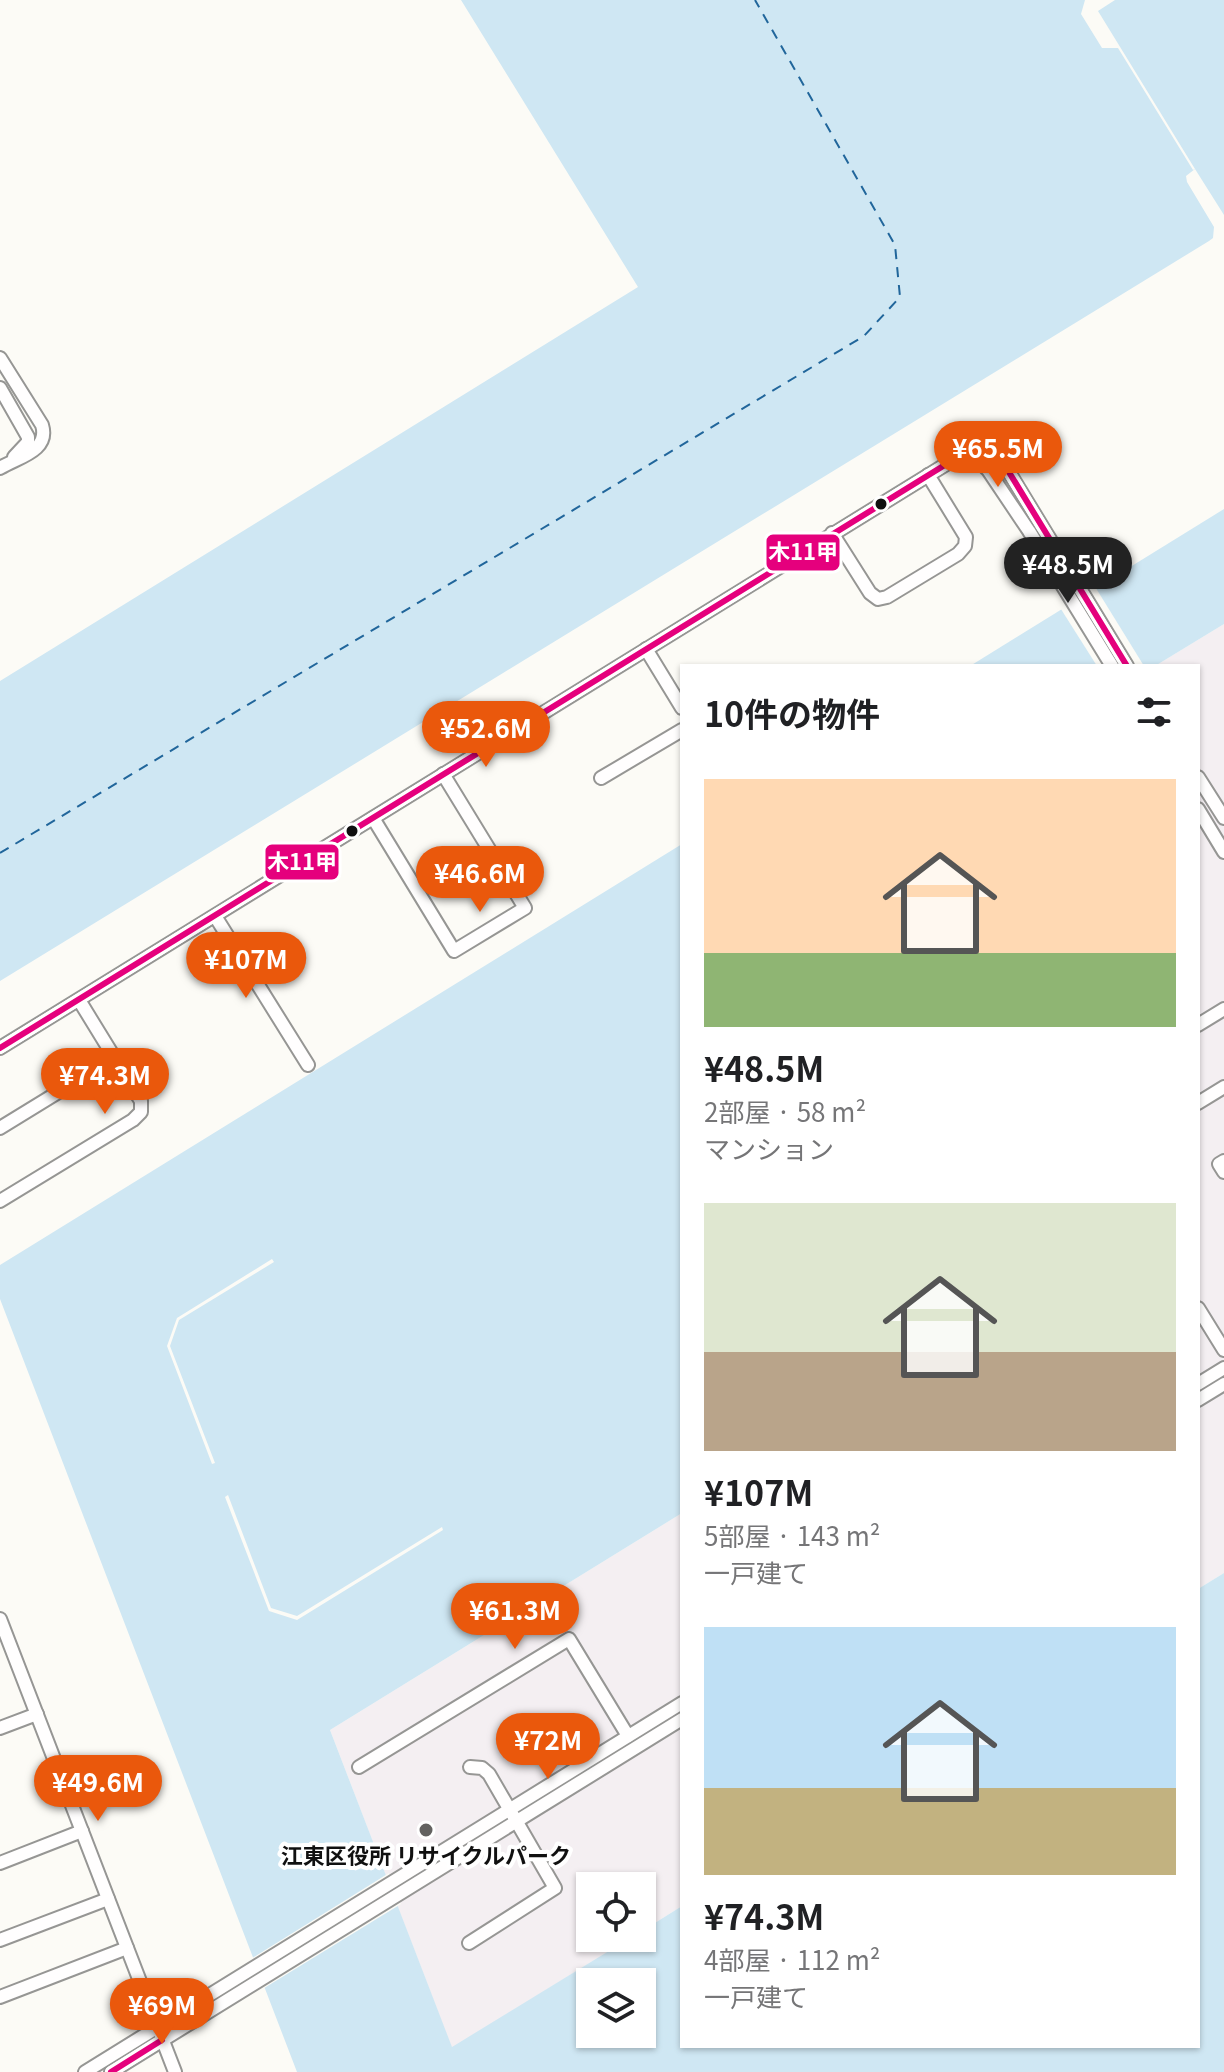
<!DOCTYPE html>
<html lang="ja">
<meta charset="utf-8">
<style>
:root{--surface:#fff;--page:#f2f2f2;--text:#202124;--muted:#757577;--accent:#ea580c}
body{margin:0;font-family:Georgia,"Noto Sans JP",serif;background:var(--page);color:var(--text);height:100vh;display:flex;flex-direction:column;font-size:30px;white-space:nowrap}
*{box-sizing:border-box;margin:0}
p{font-size:26px;color:var(--muted)}
.icon{flex:none;width:44px;height:44px;fill:none;stroke:currentColor;stroke-width:2;stroke-linecap:round;stroke-linejoin:round}
.map{position:relative;flex:1;overflow:hidden}
.sheet{position:absolute;left:680px;top:664px;width:520px;height:1384px;display:flex;flex-direction:column;background:var(--surface);border-radius:0px;box-shadow:0 2px 6px #0004}
.sheet>*{flex:none}
.buttons{position:absolute;left:576px;top:1872px;display:grid;gap:16px}
.buttons a{display:grid;place-items:center;width:80px;height:80px;border-radius:0px;background:var(--surface);box-shadow:0 2px 6px #0004;font-size:40px}
.price{position:absolute;translate:-50% -68px;padding:0 18px;border-radius:28px;background:var(--accent);color:#fff;font-size:26px;line-height:52px;filter:drop-shadow(0 2px 4px #0008)}
.price::after{content:'';position:absolute;left:50%;top:48px;width:24px;height:18px;margin-left:-12px;background:inherit;clip-path:polygon(0 0,100% 0,50% 100%)}
.price.current{background:#222;color:#fff}
ul{padding:0;list-style:none}
li{display:grid;align-content:center;gap:16px;height:424px;padding:0 24px}
li span{display:grid;place-items:center;height:248px;border-radius:0px;color:#555}
li>.icon{margin-inline-start:auto}
span .icon{width:144px;height:144px;fill:#fffc;stroke-width:1}
li b{font-size:34px}
h2{display:flex;justify-content:space-between;align-items:center;height:96px;padding:0 24px;font-size:34px}
.map>svg:first-child{display:block}
</style>
<div class="map">
<svg width="1224" height="2072" viewBox="0 0 1224 2072">
<rect width="100%" height="100%" fill="#fcfbf6"/>
<!-- industrial -->
<g fill="#f4eff2">
<path d="M1224,624V1573L1198,1589V666H1155Z"/>
<path d="M682,1513V1906L642,1931V1886H590V1938H630L452,2048L330,1730Z"/>
</g>
<!-- water -->
<g fill="#cfe7f3" fill-rule="evenodd">
<path d="M461,0H1224V215L1195,169L1186,176L1187,182L1214,227L1213,238L1209,241L0,981V681L638,287Z"/>
<path d="M1224,509V624L1155,666H970Z"/>
<path d="M682,844V1513L330,1730L452,2047L630,1938H642V1931L682,1906V2046H1198V1589L1224,1573V2072H297L0,1299V1265ZM590,1982H642V2034H590Z"/>
</g>
<!-- pier -->
<g fill="#fcfbf6">
<path d="M1085,0H1115L1098,11L1195,169L1193,170L1118,48H1102L1081,14Z"/>
<path d="M1094,585L1144,666H1097L1059,606Z"/>
<path d="M272,1259L274,1262L179,1320L170,1346L215,1463L212,1464L167,1346L177,1318Z"/>
<path d="M228,1495L271,1608L297,1616L442,1527L443,1530L297,1620L269,1611L225,1497Z"/>
<path d="M389,1873L401,1904L261,1990L249,1960Z"/>
</g>
<g fill="none" stroke-linecap="round" stroke-linejoin="round">
<!-- ferry -->
<path stroke="#21669b" stroke-width="2" stroke-dasharray="10 8" stroke-linecap="butt" d="M0,853L864,336L900,297L895,245L755,0"/>
<defs>
<g id="minor">
<path d="M0,358L42,425C50,451 18,457 0,468"/>
<path d="M0,388L28,437V442L14,457"/>
<path d="M957,459L978,460L988,470L1029,531L1112,666"/>
<path d="M832,533L870,593L878,599L887,597L958,554L965,546L966,537L928,475"/>
<path d="M646,649L682,708"/>
<path d="M1198,777L1224,818"/>
<path d="M601,778L682,730"/>
<path d="M1198,809L1224,852"/>
<path d="M373,818L454,951L525,908L443,774"/>
<path d="M215,916L308,1065"/>
<path d="M1198,1025L1224,1009"/>
<path d="M0,1048L974,447C987,444 993,450 1001,459L1127,666"/>
<path d="M1198,1103L1224,1087"/>
<path d="M0,1128L114,1058"/>
<path d="M1224,1161L1219,1164L1224,1172"/>
<path d="M0,1201L133,1120L141,1112V1101L79,1000"/>
<path d="M1198,1308L1224,1350"/>
<path d="M1198,1384L1224,1368"/>
<path d="M1198,1400L1224,1384"/>
<path d="M0,1619L175,2072"/>
<path d="M0,1728L37,1714"/>
<path d="M359,1767L569,1639L628,1736"/>
<path d="M0,1863L82,1831"/>
<path d="M0,1940L108,1899"/>
<path d="M469,1943L555,1888L489,1774L482,1768L470,1767"/>
<path d="M0,1997L127,1948"/>
<path d="M85,2072L682,1703"/>
<path d="M111,2072L682,1719"/>
</g>
</defs>
<!-- minor casing -->
<use href="#minor" stroke="#969694" stroke-width="16"/>
<!-- minor -->
<use href="#minor" stroke="#fffefe" stroke-width="12"/>
<defs>
<g id="bus-1">
<path d="M0,1048L974,447L989,448L1001,459L1127,666"/>
<path d="M111,2072L162,2040"/>
</g>
</defs>
<!-- bus-1 casing -->
<use href="#bus-1" stroke="#fff" stroke-width="12"/>
<!-- bus-1 -->
<use href="#bus-1" stroke="#e5007d" stroke-width="6"/>
</g>
<!-- markers -->
<g fill="#101010" stroke="#fff" stroke-width="3">
<circle cx="881" cy="504" r="7"/>
<circle cx="352" cy="831" r="7"/>
</g>
<circle fill="#636260" stroke="#fff" stroke-width="3" cx="426" cy="1830" r="8"/>
<g text-anchor="middle" stroke-width="8" stroke-linejoin="round" paint-order="stroke">
<!-- poi labels -->
<g font-size="22" font-weight="bold" fill="#101010" stroke="#fff">
<text x="426" y="1864">江東区役所 リサイクルパーク</text>
</g>
</g>
<g stroke="#fff" stroke-width="3">
<rect x="765" y="533" width="76" height="39" rx="8" fill="#e5007d"/>
<rect x="264" y="843" width="76" height="38" rx="8" fill="#e5007d"/>
</g>
<g font-size="22" text-anchor="middle" font-weight="bold" fill="#fff">
<text x="803" y="560">木11甲</text>
<text x="302" y="870">木11甲</text>
</g>
</svg>
<div class="buttons">
<a><svg class="icon" aria-label="locate" viewBox="0 0 24 24"><circle cx="12" cy="12" r="6"/><path d="M12 2v4M12 18v4M2 12h4M18 12h4"/></svg></a>
<a><svg class="icon" aria-label="layers" viewBox="0 0 24 24"><path d="M12 4l9 5-9 5-9-5zM3 14l9 5 9-5"/></svg></a>
</div>
<b class="price" style="left:998px;top:489px">¥65.5M</b>
<b class="price current" style="left:1068px;top:605px">¥48.5M</b>
<b class="price" style="left:486px;top:769px">¥52.6M</b>
<b class="price" style="left:480px;top:914px">¥46.6M</b>
<b class="price" style="left:246px;top:1000px">¥107M</b>
<b class="price" style="left:105px;top:1116px">¥74.3M</b>
<b class="price" style="left:515px;top:1651px">¥61.3M</b>
<b class="price" style="left:548px;top:1781px">¥72M</b>
<b class="price" style="left:98px;top:1823px">¥49.6M</b>
<b class="price" style="left:162px;top:2046px">¥69M</b>
<section class="sheet">
<h2>10件の物件<svg class="icon" aria-label="filters" viewBox="0 0 24 24"><path d="M4 7h16M4 17h16"/><circle cx="9" cy="7" r="2"/><circle cx="15" cy="17" r="2"/></svg></h2>
<ul>
<li><span style="background:linear-gradient(#ffd9b3 70%,#8fb573 0)"><svg class="icon" aria-label="home" viewBox="0 0 24 24"><path d="M3 11l9-7 9 7M6 9v11h12V9"/></svg></span><div><b>¥48.5M</b><p>2部屋 · 58 m²</p><p>マンション</p></div></li>
<li><span style="background:linear-gradient(#dfe7d0 60%,#b9a48a 0)"><svg class="icon" aria-label="home" viewBox="0 0 24 24"><path d="M3 11l9-7 9 7M6 9v11h12V9"/></svg></span><div><b>¥107M</b><p>5部屋 · 143 m²</p><p>一戸建て</p></div></li>
<li><span style="background:linear-gradient(#bfe0f5 65%,#c2b280 0)"><svg class="icon" aria-label="home" viewBox="0 0 24 24"><path d="M3 11l9-7 9 7M6 9v11h12V9"/></svg></span><div><b>¥74.3M</b><p>4部屋 · 112 m²</p><p>一戸建て</p></div></li>
</ul>
</section>
</div>
